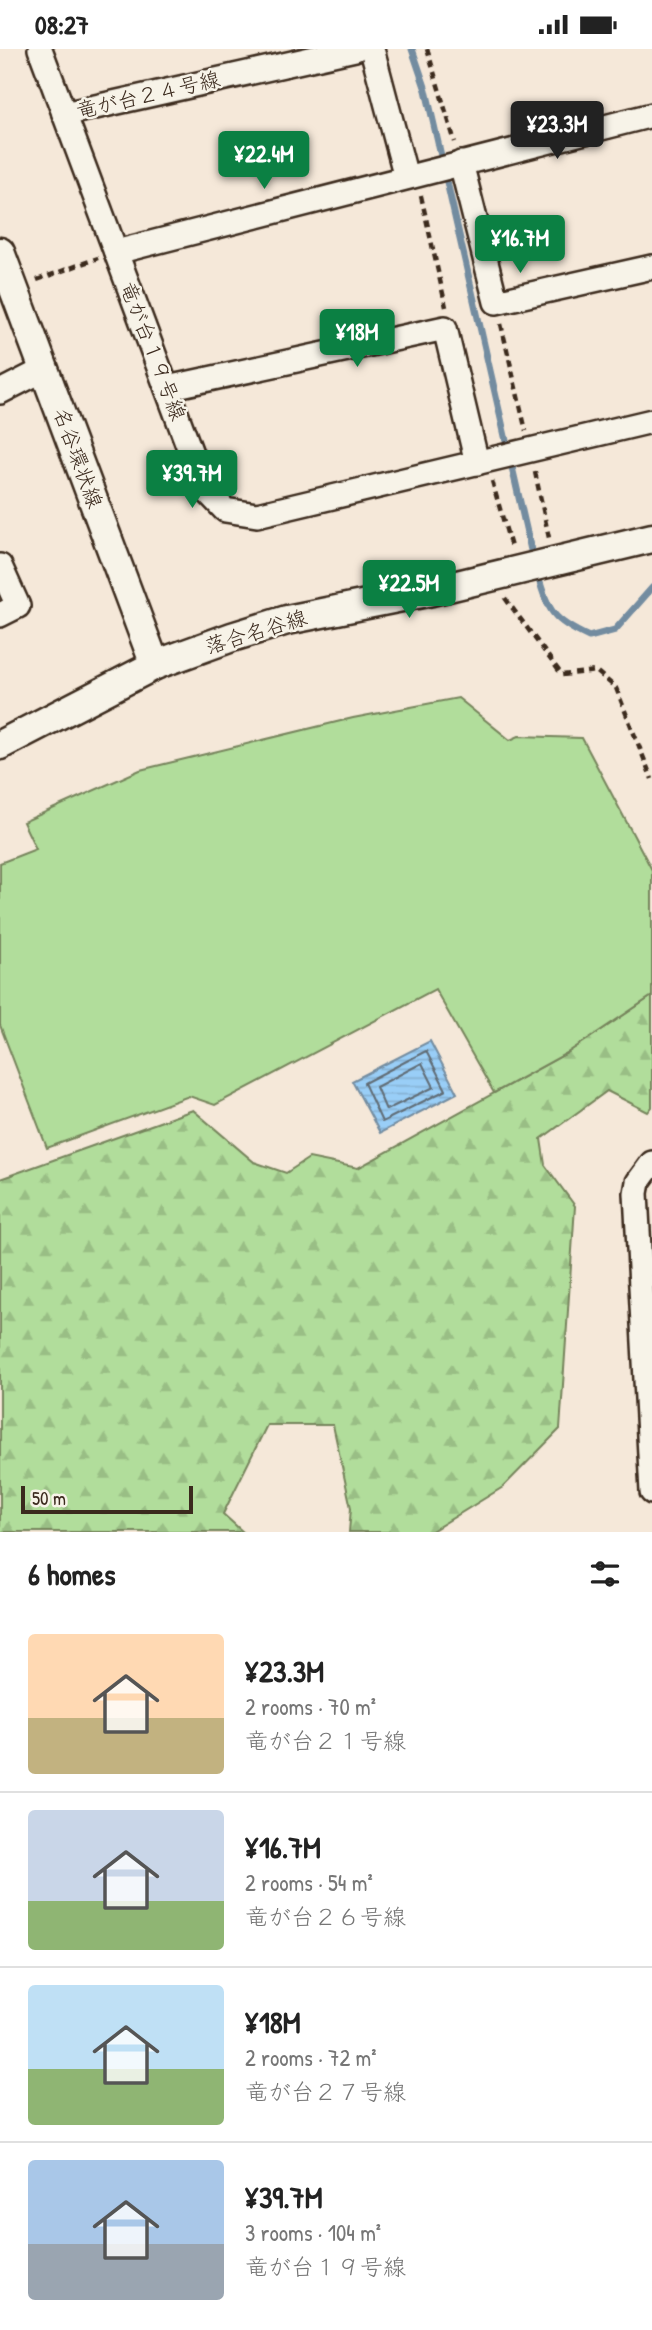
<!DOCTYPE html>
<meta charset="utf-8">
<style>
:root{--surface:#fff;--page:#f6f6f6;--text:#222;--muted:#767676;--line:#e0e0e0;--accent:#0b8043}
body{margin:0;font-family:"Patrick Hand","Klee One",sans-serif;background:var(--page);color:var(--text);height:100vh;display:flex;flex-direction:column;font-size:26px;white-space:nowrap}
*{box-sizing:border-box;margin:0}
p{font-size:23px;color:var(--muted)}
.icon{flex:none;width:38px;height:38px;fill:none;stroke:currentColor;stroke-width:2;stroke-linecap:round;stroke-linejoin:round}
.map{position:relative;height:1483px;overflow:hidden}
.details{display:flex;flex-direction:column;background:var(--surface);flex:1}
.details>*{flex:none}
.scale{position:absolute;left:21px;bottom:18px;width:172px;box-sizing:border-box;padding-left:7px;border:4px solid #3b2a1e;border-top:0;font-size:19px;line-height:24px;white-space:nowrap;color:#3b2a1e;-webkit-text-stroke:5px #f7f3e8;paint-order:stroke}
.price{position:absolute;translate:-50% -60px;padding:0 16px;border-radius:7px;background:var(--accent);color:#fff;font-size:23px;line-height:46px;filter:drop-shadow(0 2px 4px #0008)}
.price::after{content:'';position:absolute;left:50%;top:42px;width:21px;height:16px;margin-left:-10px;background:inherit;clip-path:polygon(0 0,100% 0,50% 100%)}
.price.on{background:#222;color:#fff}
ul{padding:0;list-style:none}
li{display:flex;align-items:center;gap:21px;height:175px;padding:0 28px}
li+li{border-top:2px solid var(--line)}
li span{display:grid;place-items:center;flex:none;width:196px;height:140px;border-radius:7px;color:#555}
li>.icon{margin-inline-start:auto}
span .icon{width:84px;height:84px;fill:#fffc;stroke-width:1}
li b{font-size:30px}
h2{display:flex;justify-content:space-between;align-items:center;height:84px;padding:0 28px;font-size:30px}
.status{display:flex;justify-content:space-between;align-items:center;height:49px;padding:0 35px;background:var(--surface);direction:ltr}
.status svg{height:19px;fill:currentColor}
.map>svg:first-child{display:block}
</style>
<div class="status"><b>08:27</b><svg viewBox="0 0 49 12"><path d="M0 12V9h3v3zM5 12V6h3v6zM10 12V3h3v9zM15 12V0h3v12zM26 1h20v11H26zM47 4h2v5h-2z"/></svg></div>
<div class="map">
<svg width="652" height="1483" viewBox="0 0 652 1483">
<defs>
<pattern id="forest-firs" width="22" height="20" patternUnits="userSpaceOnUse" patternTransform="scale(1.75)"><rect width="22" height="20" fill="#b1dd9b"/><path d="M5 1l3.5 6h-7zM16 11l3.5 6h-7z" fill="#99be85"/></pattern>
<pattern id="water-rules" width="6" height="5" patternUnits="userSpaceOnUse" patternTransform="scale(1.75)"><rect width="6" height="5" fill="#99cef7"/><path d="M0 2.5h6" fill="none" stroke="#85b1d3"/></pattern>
</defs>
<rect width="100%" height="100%" fill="#f5e8d9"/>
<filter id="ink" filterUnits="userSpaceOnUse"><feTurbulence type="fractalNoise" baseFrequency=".0143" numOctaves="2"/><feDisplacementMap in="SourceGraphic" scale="14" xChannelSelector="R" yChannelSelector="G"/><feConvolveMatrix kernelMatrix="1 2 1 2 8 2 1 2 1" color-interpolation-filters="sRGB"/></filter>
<g filter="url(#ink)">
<!-- forest -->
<path fill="url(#forest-firs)" stroke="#76845c" stroke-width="2" d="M652,947V1058L648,1063L607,1042L541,1090L545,1116L575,1157L560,1380L503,1438L430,1483H349L351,1459L333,1376H267L223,1465L243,1483H0V1130L193,1061L254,1113L286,1124L309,1109L358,1119L567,1004Z"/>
<!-- pitch -->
<path fill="#b1dd9b" stroke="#76845c" stroke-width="2" d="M458,649L510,691L519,687L582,689L652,821V947L567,1004L494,1044L435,940L215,1056L189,1047L47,1099L0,976V814L36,800L23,773L140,721L353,669Z"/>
<!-- water -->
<path fill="url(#water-rules)" stroke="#738ca0" stroke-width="2" d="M430,992L457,1044L380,1084L352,1032Z"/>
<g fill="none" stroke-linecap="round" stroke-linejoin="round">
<!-- shore -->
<g stroke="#616c75" stroke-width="2">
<path d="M426,1002L446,1041L382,1073L364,1034Z"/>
<path d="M422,1014L434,1038L386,1061L376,1038Z"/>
</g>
<!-- stream -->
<g stroke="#738ca0" stroke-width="7">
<path d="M412,0L426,41L533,510"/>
<path d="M536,521C549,562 550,570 589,588L615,581L652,539"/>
</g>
<defs>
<g id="minor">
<path d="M40,0L204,439L225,461L257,466L652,372"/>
<path d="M372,0L406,128"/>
<path d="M64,65L355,0"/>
<path d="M461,114L496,253L652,218"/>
<path d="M116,203L652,66"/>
<path d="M167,339L445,279L477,414"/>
<path d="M0,343L45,320"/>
<path d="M0,517L18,557L0,566"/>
<path d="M652,1114L638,1133L636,1144L652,1443"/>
</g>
<g id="tertiary">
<path d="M0,203L155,616"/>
<path d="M0,696L155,616L232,588L287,571L432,542L652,489"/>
</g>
</defs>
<!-- minor casing -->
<use href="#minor" stroke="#3b2a1e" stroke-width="28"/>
<!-- tertiary casing -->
<use href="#tertiary" stroke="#3b2a1e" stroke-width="33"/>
<!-- path -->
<g stroke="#3b2a1e" stroke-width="4.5" stroke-dasharray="7 5" stroke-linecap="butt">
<path d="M427,0L455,93"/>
<path d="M421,147L446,258"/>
<path d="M37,231L98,209"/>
<path d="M501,275L526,382"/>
<path d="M535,423L549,489"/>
<path d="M492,432L511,498"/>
<path d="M505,549L562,626L596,622L616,639L652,730"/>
</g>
<!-- minor -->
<use href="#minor" stroke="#f7f3e8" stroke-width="23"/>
<!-- tertiary -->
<use href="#tertiary" stroke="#f7f3e8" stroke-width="28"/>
</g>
</g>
<g text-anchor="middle" stroke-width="5" stroke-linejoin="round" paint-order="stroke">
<!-- street labels -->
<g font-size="21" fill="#3b2a1e" stroke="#f7f3e8">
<text transform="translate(148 46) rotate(-13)" y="7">竜が台２４号線</text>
<text transform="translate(153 302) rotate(69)" y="7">竜が台１９号線</text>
<text transform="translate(78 409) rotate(70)" y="7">名谷環状線</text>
<text transform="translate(256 583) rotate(-17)" y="7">落合名谷線</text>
</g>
</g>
</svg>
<div class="scale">50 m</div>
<b class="price on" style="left:557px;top:112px">¥23.3M</b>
<b class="price" style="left:264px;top:142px">¥22.4M</b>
<b class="price" style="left:520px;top:226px">¥16.7M</b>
<b class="price" style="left:357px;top:320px">¥18M</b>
<b class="price" style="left:192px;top:461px">¥39.7M</b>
<b class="price" style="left:409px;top:571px">¥22.5M</b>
</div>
<section class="details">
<h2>6 homes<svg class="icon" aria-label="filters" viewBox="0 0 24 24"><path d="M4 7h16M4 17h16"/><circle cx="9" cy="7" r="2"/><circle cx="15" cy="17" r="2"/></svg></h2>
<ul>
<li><span style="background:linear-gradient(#ffd9b3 60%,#c2b280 0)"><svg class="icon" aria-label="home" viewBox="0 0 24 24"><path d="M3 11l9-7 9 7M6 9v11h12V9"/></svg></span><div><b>¥23.3M</b><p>2 rooms · 70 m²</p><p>竜が台２１号線</p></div></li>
<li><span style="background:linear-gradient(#c9d6e8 65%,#8fb573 0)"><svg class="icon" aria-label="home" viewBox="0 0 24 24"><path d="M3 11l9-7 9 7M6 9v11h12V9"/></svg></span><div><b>¥16.7M</b><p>2 rooms · 54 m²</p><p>竜が台２６号線</p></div></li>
<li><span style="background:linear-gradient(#bfe0f5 60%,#8fb573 0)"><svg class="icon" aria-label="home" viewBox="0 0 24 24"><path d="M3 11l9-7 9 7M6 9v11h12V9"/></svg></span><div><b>¥18M</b><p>2 rooms · 72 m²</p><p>竜が台２７号線</p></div></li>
<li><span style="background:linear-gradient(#a9c7e8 60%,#9aa5b1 0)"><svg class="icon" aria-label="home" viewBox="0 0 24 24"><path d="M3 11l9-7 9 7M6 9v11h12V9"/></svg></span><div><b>¥39.7M</b><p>3 rooms · 104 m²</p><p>竜が台１９号線</p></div></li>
</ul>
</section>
